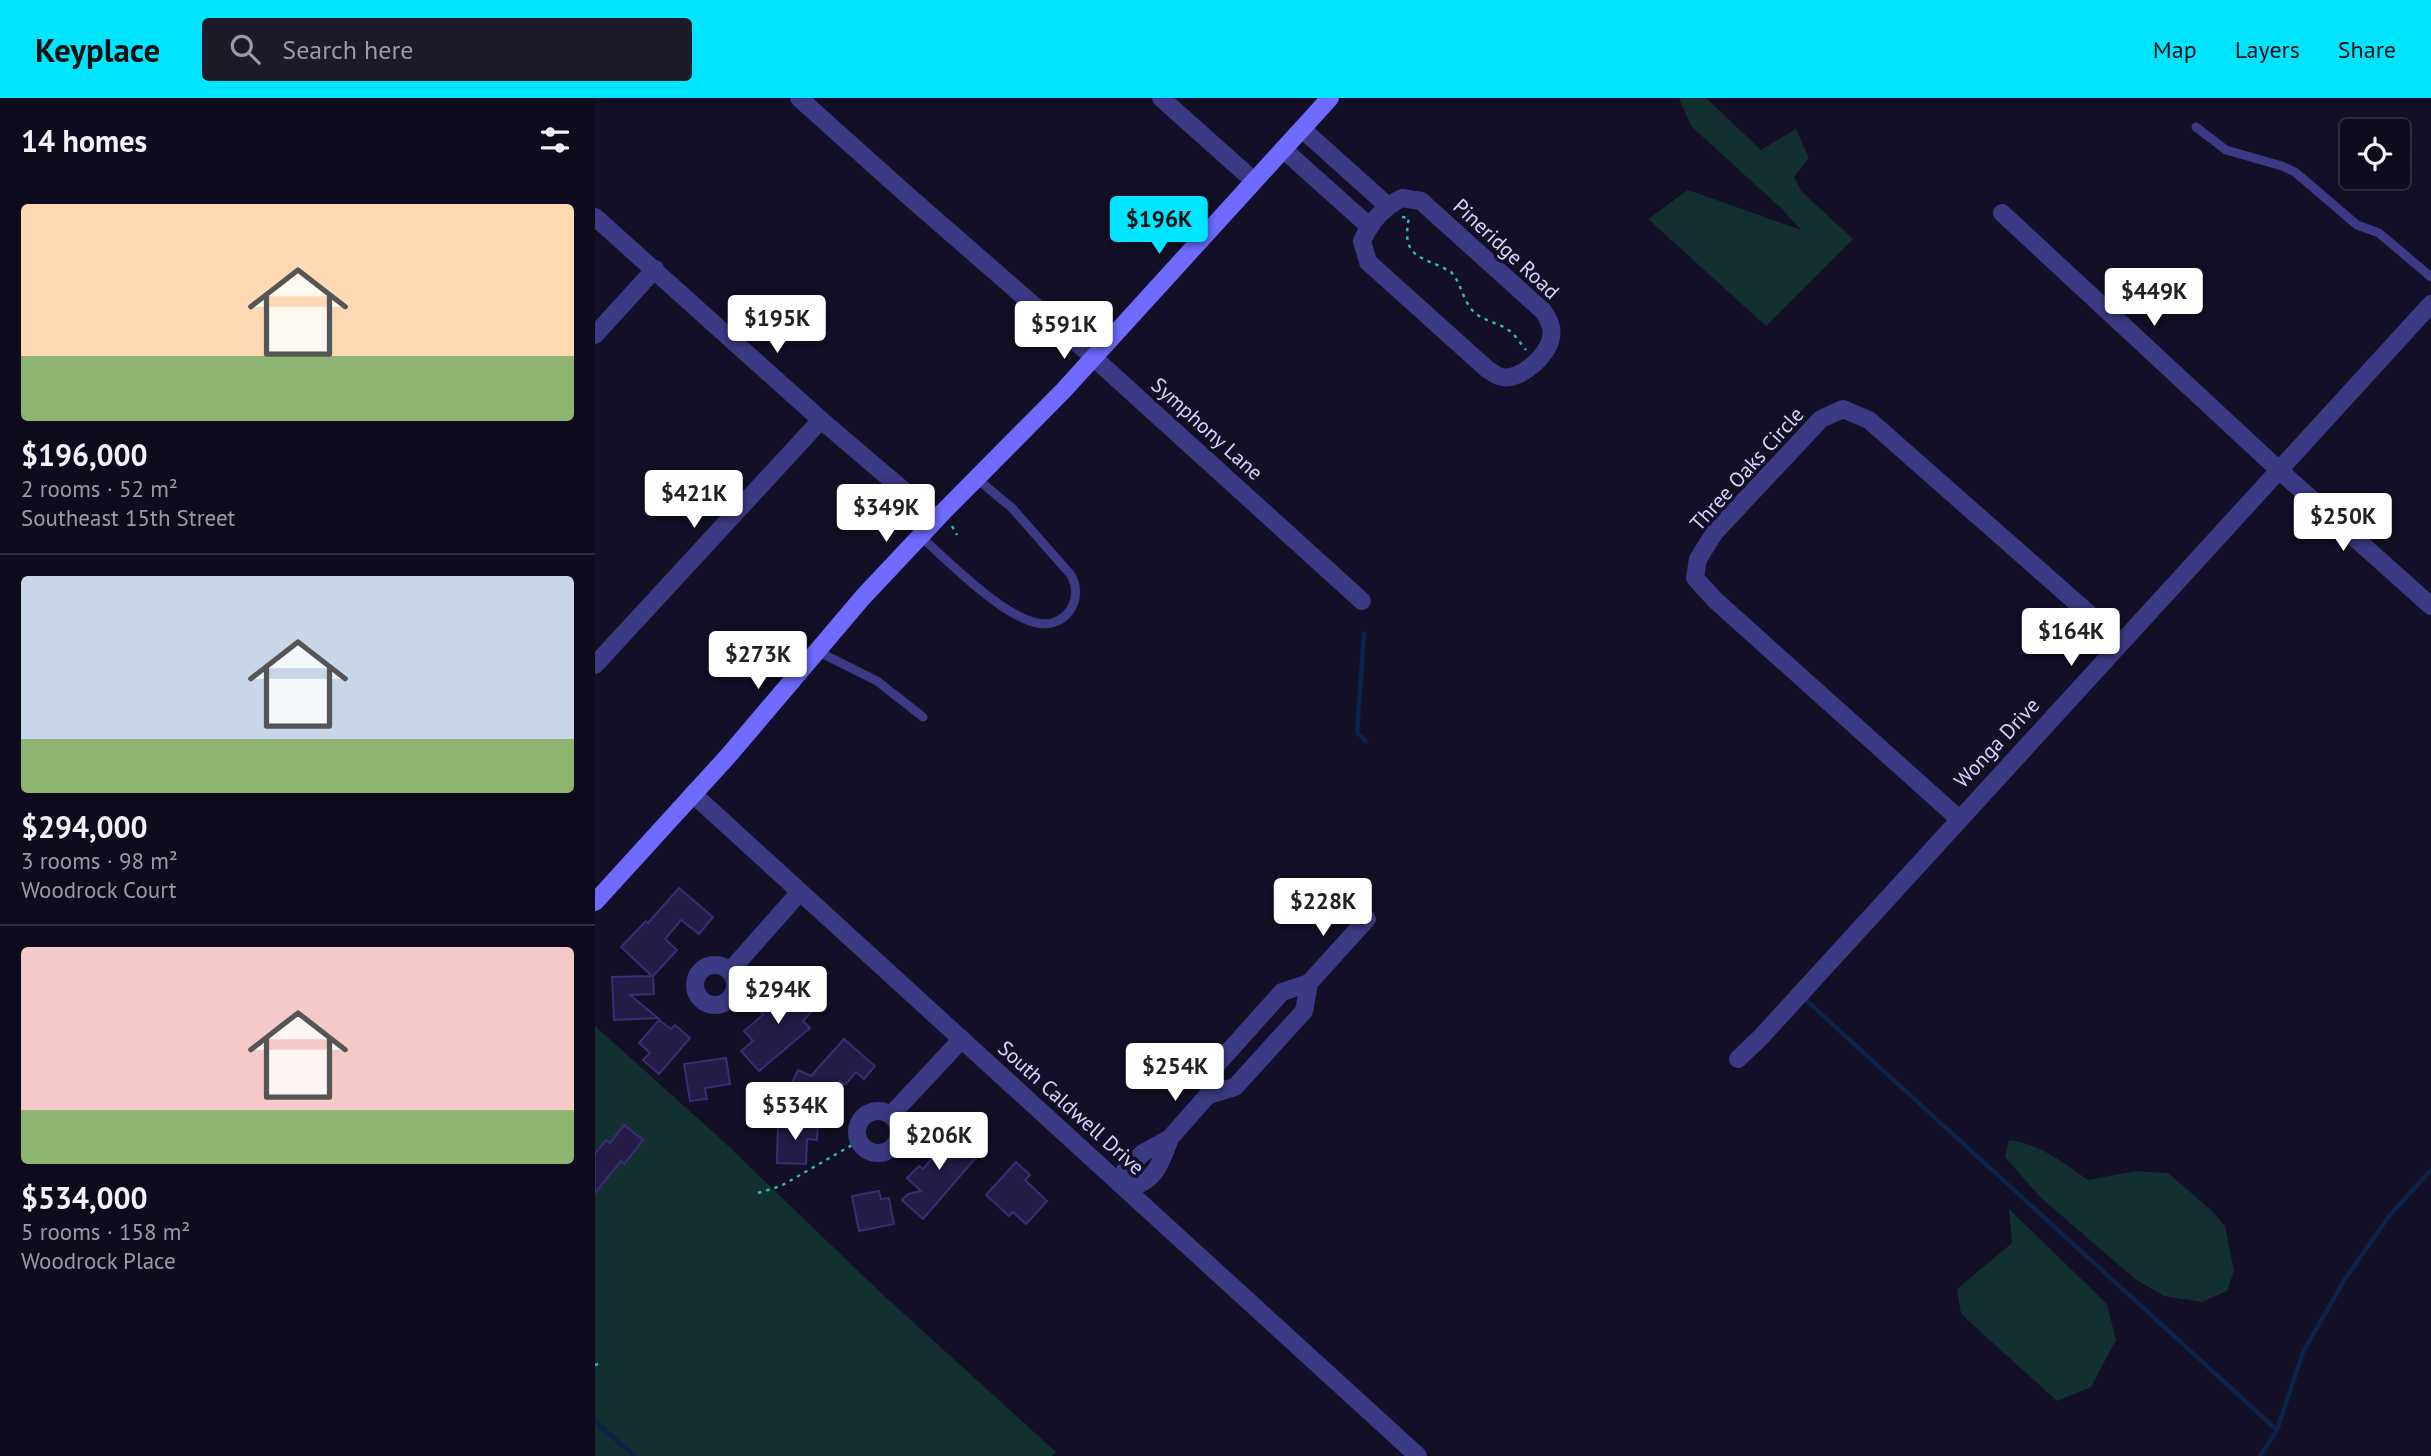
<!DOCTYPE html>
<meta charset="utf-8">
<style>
:root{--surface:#0e0b1c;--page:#1c1929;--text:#f1f3f6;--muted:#9b9ba3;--line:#2e2b3b;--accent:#00e5ff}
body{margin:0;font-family:"PT Sans",sans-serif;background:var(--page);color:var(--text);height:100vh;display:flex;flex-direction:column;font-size:26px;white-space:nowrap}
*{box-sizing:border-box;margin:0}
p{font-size:23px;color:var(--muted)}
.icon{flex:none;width:38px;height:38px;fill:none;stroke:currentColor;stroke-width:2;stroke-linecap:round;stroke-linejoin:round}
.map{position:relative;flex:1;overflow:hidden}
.sheet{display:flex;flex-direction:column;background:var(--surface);width:595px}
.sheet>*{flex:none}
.buttons{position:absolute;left:1745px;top:21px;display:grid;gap:14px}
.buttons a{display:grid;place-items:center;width:70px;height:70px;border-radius:7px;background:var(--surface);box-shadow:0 7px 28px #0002,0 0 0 2px var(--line);font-size:35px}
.price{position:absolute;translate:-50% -60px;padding:0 16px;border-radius:7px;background:#fff;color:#222;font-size:23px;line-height:46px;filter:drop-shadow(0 2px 4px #0008)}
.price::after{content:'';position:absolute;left:50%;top:42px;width:21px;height:16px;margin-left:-10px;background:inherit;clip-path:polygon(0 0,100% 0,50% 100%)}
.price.active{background:var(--accent);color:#111}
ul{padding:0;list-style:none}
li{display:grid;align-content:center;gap:14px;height:371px;padding:0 21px}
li+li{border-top:2px solid var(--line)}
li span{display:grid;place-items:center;height:217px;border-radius:7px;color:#555}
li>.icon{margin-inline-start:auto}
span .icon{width:126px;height:126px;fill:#fffc;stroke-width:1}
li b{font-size:30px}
h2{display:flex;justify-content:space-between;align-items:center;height:84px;padding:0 21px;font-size:30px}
header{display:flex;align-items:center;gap:42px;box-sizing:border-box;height:98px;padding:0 35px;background:var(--accent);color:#111}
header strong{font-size:33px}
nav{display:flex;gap:38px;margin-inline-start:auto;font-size:24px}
.search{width:490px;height:63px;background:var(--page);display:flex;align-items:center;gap:18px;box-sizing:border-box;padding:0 24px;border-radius:7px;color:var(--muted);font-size:26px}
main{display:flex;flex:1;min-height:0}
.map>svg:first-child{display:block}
</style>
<header>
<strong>Keyplace</strong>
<div class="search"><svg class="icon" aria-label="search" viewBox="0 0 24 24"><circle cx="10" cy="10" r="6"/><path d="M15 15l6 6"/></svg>Search here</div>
<nav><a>Map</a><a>Layers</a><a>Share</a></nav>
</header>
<main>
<section class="sheet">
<h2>14 homes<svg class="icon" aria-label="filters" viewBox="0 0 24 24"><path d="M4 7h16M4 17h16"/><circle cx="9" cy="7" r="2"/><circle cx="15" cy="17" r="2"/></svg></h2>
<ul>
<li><span style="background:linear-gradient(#ffd9b3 70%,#8fb573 0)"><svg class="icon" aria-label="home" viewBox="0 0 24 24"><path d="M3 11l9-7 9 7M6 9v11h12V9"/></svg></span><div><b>$196,000</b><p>2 rooms · 52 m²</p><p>Southeast 15th Street</p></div></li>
<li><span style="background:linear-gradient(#c9d6e8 75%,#8fb573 0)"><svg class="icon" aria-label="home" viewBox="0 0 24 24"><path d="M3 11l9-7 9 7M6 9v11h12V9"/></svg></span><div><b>$294,000</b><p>3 rooms · 98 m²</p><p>Woodrock Court</p></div></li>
<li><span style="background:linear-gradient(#f6c9c9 75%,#8fb573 0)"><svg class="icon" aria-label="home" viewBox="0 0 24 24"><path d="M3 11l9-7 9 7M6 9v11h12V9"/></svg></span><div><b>$534,000</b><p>5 rooms · 158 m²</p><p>Woodrock Place</p></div></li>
</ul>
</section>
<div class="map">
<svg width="1836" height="1358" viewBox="0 0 1836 1358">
<rect width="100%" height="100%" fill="#130f26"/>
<!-- green -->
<g fill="#12302f">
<path d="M1084,0H1111L1166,52L1201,31L1214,60L1199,79L1207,94L1258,141L1171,228L1053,121L1093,92L1206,132L1187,111L1096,28Z"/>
<path d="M0,928L128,1043L286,1195L461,1354L457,1358H0Z"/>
<path d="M1414,1042C1445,1046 1467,1064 1493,1082L1541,1073L1573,1075L1616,1112L1630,1128L1639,1173L1632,1193L1607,1204L1569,1198L1540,1181L1445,1099L1410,1059Z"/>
<path d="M1414,1111L1512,1206L1521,1242L1496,1289L1462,1303L1366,1216L1362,1191L1417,1145Z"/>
</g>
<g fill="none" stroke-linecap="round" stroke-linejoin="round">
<!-- stream -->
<g stroke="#0c2248" stroke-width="4.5">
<path d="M769,536L762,634L771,643"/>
<path d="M1212,903L1682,1332"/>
<path d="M0,1323L39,1358"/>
<path d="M1665,1358L1682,1332L1708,1254L1750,1181L1794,1118L1836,1072"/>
</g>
</g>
<!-- building -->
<g fill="#241b47" stroke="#3b2d73" stroke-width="2">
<path d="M84,790L118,819L104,836L86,822L70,841L82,852L58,878L59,896L35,897L63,920L19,922L17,879L57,878L26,849L51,823L53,825Z"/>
<path d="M194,884L221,909L208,923L215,930L164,973L146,953L158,943L149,933L168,917L166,914Z"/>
<path d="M64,922L76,931L80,927L95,940L64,976L48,962L55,955L44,945Z"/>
<path d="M249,941L280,968L269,981L261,974L250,987L245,983L227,1022L188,1003L203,972L216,978Z"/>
<path d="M131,960L135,986L110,990L112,1001L95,1003L89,966Z"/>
<path d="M183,1024L223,1026L222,1042L212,1041L211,1066L182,1065Z"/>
<path d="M347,1026L383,1057L328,1121L307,1102L313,1096L326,1093L312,1080L324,1068L328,1071L348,1048L336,1038Z"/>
<path d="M29,1027L48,1042L29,1066L26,1063L0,1095V1056L11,1042L15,1045Z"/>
<path d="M421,1064L435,1077L430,1082L452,1103L431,1126L418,1114L414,1118L391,1097Z"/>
<path d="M284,1093L286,1101L294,1100L299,1126L264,1133L257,1098Z"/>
</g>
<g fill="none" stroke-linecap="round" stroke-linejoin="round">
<!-- path -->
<g stroke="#2fb8b0" stroke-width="2.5" stroke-dasharray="3.5 5" stroke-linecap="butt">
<path d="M807,119L814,120C805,162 829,158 856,174C866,184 867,201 878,213C888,223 901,224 912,231C920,236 925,245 931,252"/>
<path d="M357,428L362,437"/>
<path d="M163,1095L186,1088L264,1043"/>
<path d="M0,1267L3,1266"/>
</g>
<!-- lane -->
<g stroke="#3d3a85" stroke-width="9">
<path d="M1601,29L1631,52L1687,68L1700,74L1762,127L1784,135L1836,179"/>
<path d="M325,438C353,463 407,518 442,525C470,531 490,502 476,477L417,410L381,380"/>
<path d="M222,553L282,583L328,619"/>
</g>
<!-- street -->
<g stroke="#3d3a85" stroke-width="18">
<path d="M204,0L311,96L498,259L767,503"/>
<path d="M566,0L659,83"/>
<path d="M707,31L793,108"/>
<path d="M688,51L775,129"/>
<path d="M807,100L826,103L948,213C954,222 958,229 956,239C954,257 925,283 907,279C902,279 896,273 892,271L773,164L767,143C775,125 789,109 807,100Z"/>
<path d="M1407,115L1685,373L1836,508"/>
<path d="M0,119L226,322L341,420"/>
<path d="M0,237L60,171"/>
<path d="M0,567L226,322"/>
<path d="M98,696L823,1358"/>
<path d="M1363,720L1120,502L1100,480L1103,461L1120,434L1226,321L1248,311L1274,322L1526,544"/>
<circle cx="120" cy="887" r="20"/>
<path d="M135,873L204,795"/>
<path d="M1143,961L1166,939C1388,693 1614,452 1836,206"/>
<path d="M613,997L640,989L709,913L714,885"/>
<circle cx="283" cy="1034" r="21"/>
<path d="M296,1017L367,941"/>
<path d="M575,1040C566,1066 560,1084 531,1091L530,1072L548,1055L575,1040L613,997L617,972L687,894L714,885L772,821"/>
</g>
<!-- secondary -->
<path stroke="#6f6bff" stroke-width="18" d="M0,804L134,657L268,499L348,414L468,293L735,0"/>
</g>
<g text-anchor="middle" stroke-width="7" stroke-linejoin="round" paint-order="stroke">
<!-- street labels -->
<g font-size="21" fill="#d9d4ff" stroke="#130f26">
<text transform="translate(911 151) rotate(43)" y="7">Pineridge Road</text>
<text transform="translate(612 331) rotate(42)" y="7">Symphony Lane</text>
<text transform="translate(1152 371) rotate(-48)" y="7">Three Oaks Circle</text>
<text transform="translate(1402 645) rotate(-47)" y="7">Wonga Drive</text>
<text transform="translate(476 1010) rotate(42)" y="7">South Caldwell Drive</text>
</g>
</g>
</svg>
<div class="buttons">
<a><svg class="icon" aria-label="locate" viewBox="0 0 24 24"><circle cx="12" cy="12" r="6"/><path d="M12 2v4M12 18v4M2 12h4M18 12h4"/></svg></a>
</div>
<b class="price active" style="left:564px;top:158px">$196K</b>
<b class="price" style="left:1559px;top:230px">$449K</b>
<b class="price" style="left:182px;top:257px">$195K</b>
<b class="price" style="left:469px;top:263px">$591K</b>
<b class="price" style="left:99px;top:432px">$421K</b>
<b class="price" style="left:291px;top:446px">$349K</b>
<b class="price" style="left:1748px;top:455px">$250K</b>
<b class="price" style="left:1476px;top:570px">$164K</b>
<b class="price" style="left:163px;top:593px">$273K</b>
<b class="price" style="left:728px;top:840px">$228K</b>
<b class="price" style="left:183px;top:928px">$294K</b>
<b class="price" style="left:580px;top:1005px">$254K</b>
<b class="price" style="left:200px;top:1044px">$534K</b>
<b class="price" style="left:344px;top:1074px">$206K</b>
</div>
</main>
